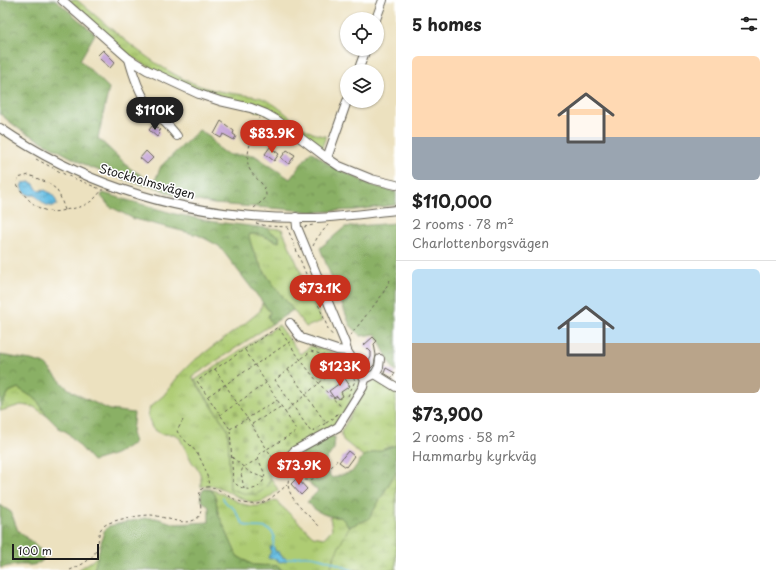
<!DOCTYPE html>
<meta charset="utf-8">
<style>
:root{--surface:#fff;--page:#f2f2f2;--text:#222;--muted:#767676;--line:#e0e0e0;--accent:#c8321e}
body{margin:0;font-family:"Playpen Sans",sans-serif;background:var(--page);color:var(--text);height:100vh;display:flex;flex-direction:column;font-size:15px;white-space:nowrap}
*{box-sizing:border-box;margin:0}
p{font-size:13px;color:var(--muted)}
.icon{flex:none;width:22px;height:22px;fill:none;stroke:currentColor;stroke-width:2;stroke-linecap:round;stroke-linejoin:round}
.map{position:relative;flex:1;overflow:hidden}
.drawer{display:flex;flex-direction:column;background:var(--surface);width:380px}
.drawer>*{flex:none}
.controls{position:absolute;left:340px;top:12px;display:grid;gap:8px}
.controls a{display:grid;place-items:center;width:44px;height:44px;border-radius:50%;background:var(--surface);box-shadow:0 1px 3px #0004;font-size:20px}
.scale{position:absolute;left:12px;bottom:10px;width:87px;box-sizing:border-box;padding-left:4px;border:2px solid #1c1c1c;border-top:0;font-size:11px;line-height:14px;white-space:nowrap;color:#1c1c1c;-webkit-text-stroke:3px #fff;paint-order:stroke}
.price{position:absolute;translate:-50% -34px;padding:0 9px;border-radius:14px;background:var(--accent);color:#fff;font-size:13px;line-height:26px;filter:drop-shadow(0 1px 2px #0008)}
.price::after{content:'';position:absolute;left:50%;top:24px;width:12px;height:9px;margin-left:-6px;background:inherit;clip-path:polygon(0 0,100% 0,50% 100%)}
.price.on{background:#222;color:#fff}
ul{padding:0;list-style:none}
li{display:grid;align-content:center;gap:8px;height:212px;padding:0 16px}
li+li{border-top:1px solid var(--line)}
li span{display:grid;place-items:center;height:124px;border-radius:6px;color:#555}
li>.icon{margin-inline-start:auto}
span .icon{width:72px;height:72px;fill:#fffc;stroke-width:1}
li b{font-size:17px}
h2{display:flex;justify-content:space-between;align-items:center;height:48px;padding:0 16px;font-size:17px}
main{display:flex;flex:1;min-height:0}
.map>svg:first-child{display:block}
</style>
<main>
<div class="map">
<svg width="396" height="570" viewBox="0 0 396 570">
<defs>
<pattern id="grass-tufts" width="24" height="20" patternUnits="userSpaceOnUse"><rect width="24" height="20" fill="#aecc73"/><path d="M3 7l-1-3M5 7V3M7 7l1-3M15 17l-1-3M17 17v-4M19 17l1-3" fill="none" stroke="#95af63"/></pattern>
<pattern id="forest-crowns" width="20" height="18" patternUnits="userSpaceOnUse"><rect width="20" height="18" fill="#8ab065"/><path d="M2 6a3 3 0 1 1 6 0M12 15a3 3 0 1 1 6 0" fill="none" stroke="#708e52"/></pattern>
<pattern id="wetland-marsh" width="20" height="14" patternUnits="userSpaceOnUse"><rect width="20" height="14" fill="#aecc73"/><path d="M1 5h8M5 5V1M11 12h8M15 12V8" fill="none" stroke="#95af63"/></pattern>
<pattern id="cemetery-stones" width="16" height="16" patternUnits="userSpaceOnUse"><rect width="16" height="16" fill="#aecc73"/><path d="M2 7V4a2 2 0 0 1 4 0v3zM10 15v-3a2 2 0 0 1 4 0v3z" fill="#95af63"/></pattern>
<pattern id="water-waves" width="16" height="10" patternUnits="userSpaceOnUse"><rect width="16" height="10" fill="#67bfe4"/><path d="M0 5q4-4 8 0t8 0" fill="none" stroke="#549ab8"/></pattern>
</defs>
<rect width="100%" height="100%" fill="#fff"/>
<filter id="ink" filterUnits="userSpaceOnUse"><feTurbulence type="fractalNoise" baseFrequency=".025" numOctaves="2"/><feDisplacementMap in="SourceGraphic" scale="8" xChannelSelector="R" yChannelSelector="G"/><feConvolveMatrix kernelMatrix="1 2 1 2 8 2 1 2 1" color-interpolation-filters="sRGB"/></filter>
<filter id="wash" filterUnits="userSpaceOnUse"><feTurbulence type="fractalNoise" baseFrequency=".012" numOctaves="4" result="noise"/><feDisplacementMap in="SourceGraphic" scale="16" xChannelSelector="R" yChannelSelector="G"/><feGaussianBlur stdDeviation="0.9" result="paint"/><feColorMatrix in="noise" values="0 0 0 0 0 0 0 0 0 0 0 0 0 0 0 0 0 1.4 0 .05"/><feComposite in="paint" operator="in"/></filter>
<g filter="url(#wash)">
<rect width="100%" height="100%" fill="#ece1bf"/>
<!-- grass -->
<g fill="url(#grass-tufts)" stroke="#657448">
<path d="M68,0H77C116,32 161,76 210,89C224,93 239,94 252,96C256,97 261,97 264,99C286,108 301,135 326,136L321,150L281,119L213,96L173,80L133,58L111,40Z"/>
<path d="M267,228L282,229L322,321L306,327C285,298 256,269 248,234H258L279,242V236L270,232Z"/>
<path d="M262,303L270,312L268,317L272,324L192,377L228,430L230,489L268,484L271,478L278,490C273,494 267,500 260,502C240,506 219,478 201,487V477L199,471L192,462L179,437L174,434H161L152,428L148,416L150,407L164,395L180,374L192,362L243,325L260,311Z"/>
<path d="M377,380L396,391V445L363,456L343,440L341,432L367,385Z"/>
<path d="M18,388L37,400L47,416L34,407L21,405L0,411V408L9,392Z"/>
<path d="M396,472V570H282L277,566L253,565L237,556L218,513L215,494L209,489C227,493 244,511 263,505C267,504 271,502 275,500L313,536L324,538L332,529L330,517H341Z"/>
<path d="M99,554L94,570H78L92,561Z"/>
</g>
<!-- forest -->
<g fill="url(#forest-crowns)" stroke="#536640">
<path d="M0,0H56L95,34L80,60L109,88L98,138L131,169L154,183L161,166L199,130L208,135L220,150L230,155H254L290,179L311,151L330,165L371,185L396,192V204L394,205L355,210L314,212L285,209L214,204L177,197L158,188L135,183L89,167L19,129L0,114Z"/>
<path d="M103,193L175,214L215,222L267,228L270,232L279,236V242L258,234H249C252,262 276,287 293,310L272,324L268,317L270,312L219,246L198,235L134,219L109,206L101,196Z"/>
<path d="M396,223V372L390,364L376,334L361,336L350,325L320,248L345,227Z"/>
<path d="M0,355L31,360L45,364L66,387L78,395L110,410L134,413L132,433L134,443L116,454L93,461L67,432L60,429L47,416L37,400L18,388L9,392L0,408Z"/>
<path d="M329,436L335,437L334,449L322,465L332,478L352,472L363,456L396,445V472L369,519L349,527L341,517C327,517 317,513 307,502L318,491L292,468L304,450Z"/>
<path d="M204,489H209L215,494L218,513L237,556L253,565L277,566L282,570H94L104,531L109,526L145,518H156L176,524L209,522V507L201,500V493Z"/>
<path d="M0,505L11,512L18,531L38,547L42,553L43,560C34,568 27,564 17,565C11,565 5,567 0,568Z"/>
</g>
<!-- wetland -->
<path fill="url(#wetland-marsh)" stroke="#657448" d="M396,472V570H330L334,557L349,527L369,519Z"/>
<!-- cemetery -->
<path fill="url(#cemetery-stones)" stroke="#657448" d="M279,325L300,354L311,346C333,353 359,357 361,385L338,422L332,427L264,465L271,478C261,500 249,495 230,489L228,430L195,380Z"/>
<!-- water -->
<g fill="url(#water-waves)" stroke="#426e80">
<path d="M30,182L34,184L37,189L39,191H42V189C50,192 56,196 57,205C46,209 43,202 35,195C27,196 25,193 21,186L23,183Z"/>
<path d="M270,547H274L275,551L279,552L282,557L286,558V561L280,562L273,558L269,559L268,557L271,552Z"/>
</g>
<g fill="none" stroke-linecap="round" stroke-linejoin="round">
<!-- stream -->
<g stroke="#67bfe4" stroke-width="1.5">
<path d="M223,498C225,504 230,505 234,509C238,514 240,522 245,525C257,531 265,522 274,535L273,549"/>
<path d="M284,560C289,559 295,557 300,556C318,554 336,564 352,570"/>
</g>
</g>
<g id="blocks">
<!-- building -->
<g fill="#c5a4d8">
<path d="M103,50L115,62L110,68L101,60L97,56Z"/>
<path d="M221,121L234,131L233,134L236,136L234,140L223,134L221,138L214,134Z"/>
<path d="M152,126L154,128L156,126L160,130L158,131L160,133L157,137L149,130Z"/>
<path d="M270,147L279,154L274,161L265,154Z"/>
<path d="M287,150L295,155L289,164L281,158Z"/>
<path d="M146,151L153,158L147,164L140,158Z"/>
<path d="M373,337L377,341L374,344L376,355L374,365L370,369L367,365L371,357V352L364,345Z"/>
<path d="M386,368L395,373L392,378L384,373Z"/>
<path d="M342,374L350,386L341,392L343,396L339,399L337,396L334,398L329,391L340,383L337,378Z"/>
<path d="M348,451L354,456L346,467L339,462Z"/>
<path d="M297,478L307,489L301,495L291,484Z"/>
</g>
</g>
</g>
<g filter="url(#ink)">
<use href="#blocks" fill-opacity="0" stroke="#656155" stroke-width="1"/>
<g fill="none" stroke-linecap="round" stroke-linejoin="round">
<defs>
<g id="minor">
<path d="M62,0L129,59L147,70L199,94L220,101L251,108L266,114L278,121L327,158L339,166L371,179L396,185"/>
<path d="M376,19L383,0"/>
<path d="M129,59C133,74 138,90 147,103C155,115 168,123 177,136"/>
<path d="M358,71L366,49"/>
<path d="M0,128C95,193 200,220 315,218C342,217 369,213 396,210"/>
<path d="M327,158L347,101"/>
<path d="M290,323L301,338L337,350L347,351"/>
<path d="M375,374L379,367L380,359"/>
<path d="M365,379L375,374L396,387"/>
<path d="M286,461L294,451L338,427L363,387L365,379L347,351L345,343L297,227L296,217"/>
</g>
</defs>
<!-- minor casing -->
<use href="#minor" stroke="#656155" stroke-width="10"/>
<!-- path -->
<g stroke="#656155" stroke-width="1" stroke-dasharray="3 3" stroke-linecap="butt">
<path d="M36,159L66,175L105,191"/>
<path d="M254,208L266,198C267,182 254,180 249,168C244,157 254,129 259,118"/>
<path d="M65,210L60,196L56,189L48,183L29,175L18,178L17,184C22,194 36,210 49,211C56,213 63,210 70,209C84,207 93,202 101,191"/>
<path d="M256,223L266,226L289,227"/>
<path d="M287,227L329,331L334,337"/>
<path d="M304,227L313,225"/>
<path d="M313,246L317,238L328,225"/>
<path d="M350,336L382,295L390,280"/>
<path d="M245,350L285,412"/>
<path d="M215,369L267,449L297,431L285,412L343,363"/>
<path d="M288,370L326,423L311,432L275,380L311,351L344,362L351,371"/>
<path d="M208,396L294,339"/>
<path d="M348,396L355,381L353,375"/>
<path d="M220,415L266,383"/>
<path d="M183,420L177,431C180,437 186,441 190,445C201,456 207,471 209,486"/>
<path d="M326,423L334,418L339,411"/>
<path d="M252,424L282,406"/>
<path d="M230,429L277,400"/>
<path d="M232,457L249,472L264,478"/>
<path d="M279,459L273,458L267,449L258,455C258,464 267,472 264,479C258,494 241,491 233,481L230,429L197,381L278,327C296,354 318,386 342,407"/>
<path d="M289,468C291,473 288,478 288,484C289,501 309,515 320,527"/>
<path d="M290,470C294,474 300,480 306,480C318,480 331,469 337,460"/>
<path d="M244,489L241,473L243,467L257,460"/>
<path d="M70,570C80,566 94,559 97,548C100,539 96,529 107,524C116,519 141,515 151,515C164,516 184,527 196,519C209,511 190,489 207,487C214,486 221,491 227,495C246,506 259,509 276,494C280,491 284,488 287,484"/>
</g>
<!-- minor -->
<use href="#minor" stroke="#fff" stroke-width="8"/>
</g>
</g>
<g text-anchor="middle" stroke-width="3" stroke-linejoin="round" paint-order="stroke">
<!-- street labels -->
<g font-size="12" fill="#1c1c1c" stroke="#fff">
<text transform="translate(147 182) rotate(16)" y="4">Stockholmsvägen</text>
</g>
</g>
</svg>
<div class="controls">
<a><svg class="icon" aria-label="locate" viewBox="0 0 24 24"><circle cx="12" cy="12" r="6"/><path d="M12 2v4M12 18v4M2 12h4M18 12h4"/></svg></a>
<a><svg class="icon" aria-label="layers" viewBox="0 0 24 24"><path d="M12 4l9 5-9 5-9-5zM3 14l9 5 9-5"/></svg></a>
</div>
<div class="scale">100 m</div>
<b class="price on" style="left:155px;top:131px">$110K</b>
<b class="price" style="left:272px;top:154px">$83.9K</b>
<b class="price" style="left:320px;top:309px">$73.1K</b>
<b class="price" style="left:340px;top:387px">$123K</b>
<b class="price" style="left:299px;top:486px">$73.9K</b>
</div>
<section class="drawer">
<h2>5 homes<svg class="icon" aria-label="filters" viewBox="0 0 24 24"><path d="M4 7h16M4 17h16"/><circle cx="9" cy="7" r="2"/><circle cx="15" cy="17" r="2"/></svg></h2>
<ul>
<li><span style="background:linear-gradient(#ffd9b3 65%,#9aa5b1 0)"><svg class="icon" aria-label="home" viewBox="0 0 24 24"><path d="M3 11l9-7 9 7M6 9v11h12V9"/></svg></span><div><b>$110,000</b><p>2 rooms · 78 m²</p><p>Charlottenborgsvägen</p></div></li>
<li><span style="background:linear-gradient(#bfe0f5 60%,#b9a48a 0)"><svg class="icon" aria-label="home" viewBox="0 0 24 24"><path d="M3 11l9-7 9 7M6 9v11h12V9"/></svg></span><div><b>$73,900</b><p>2 rooms · 58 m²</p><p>Hammarby kyrkväg</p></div></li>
</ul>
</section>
</main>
